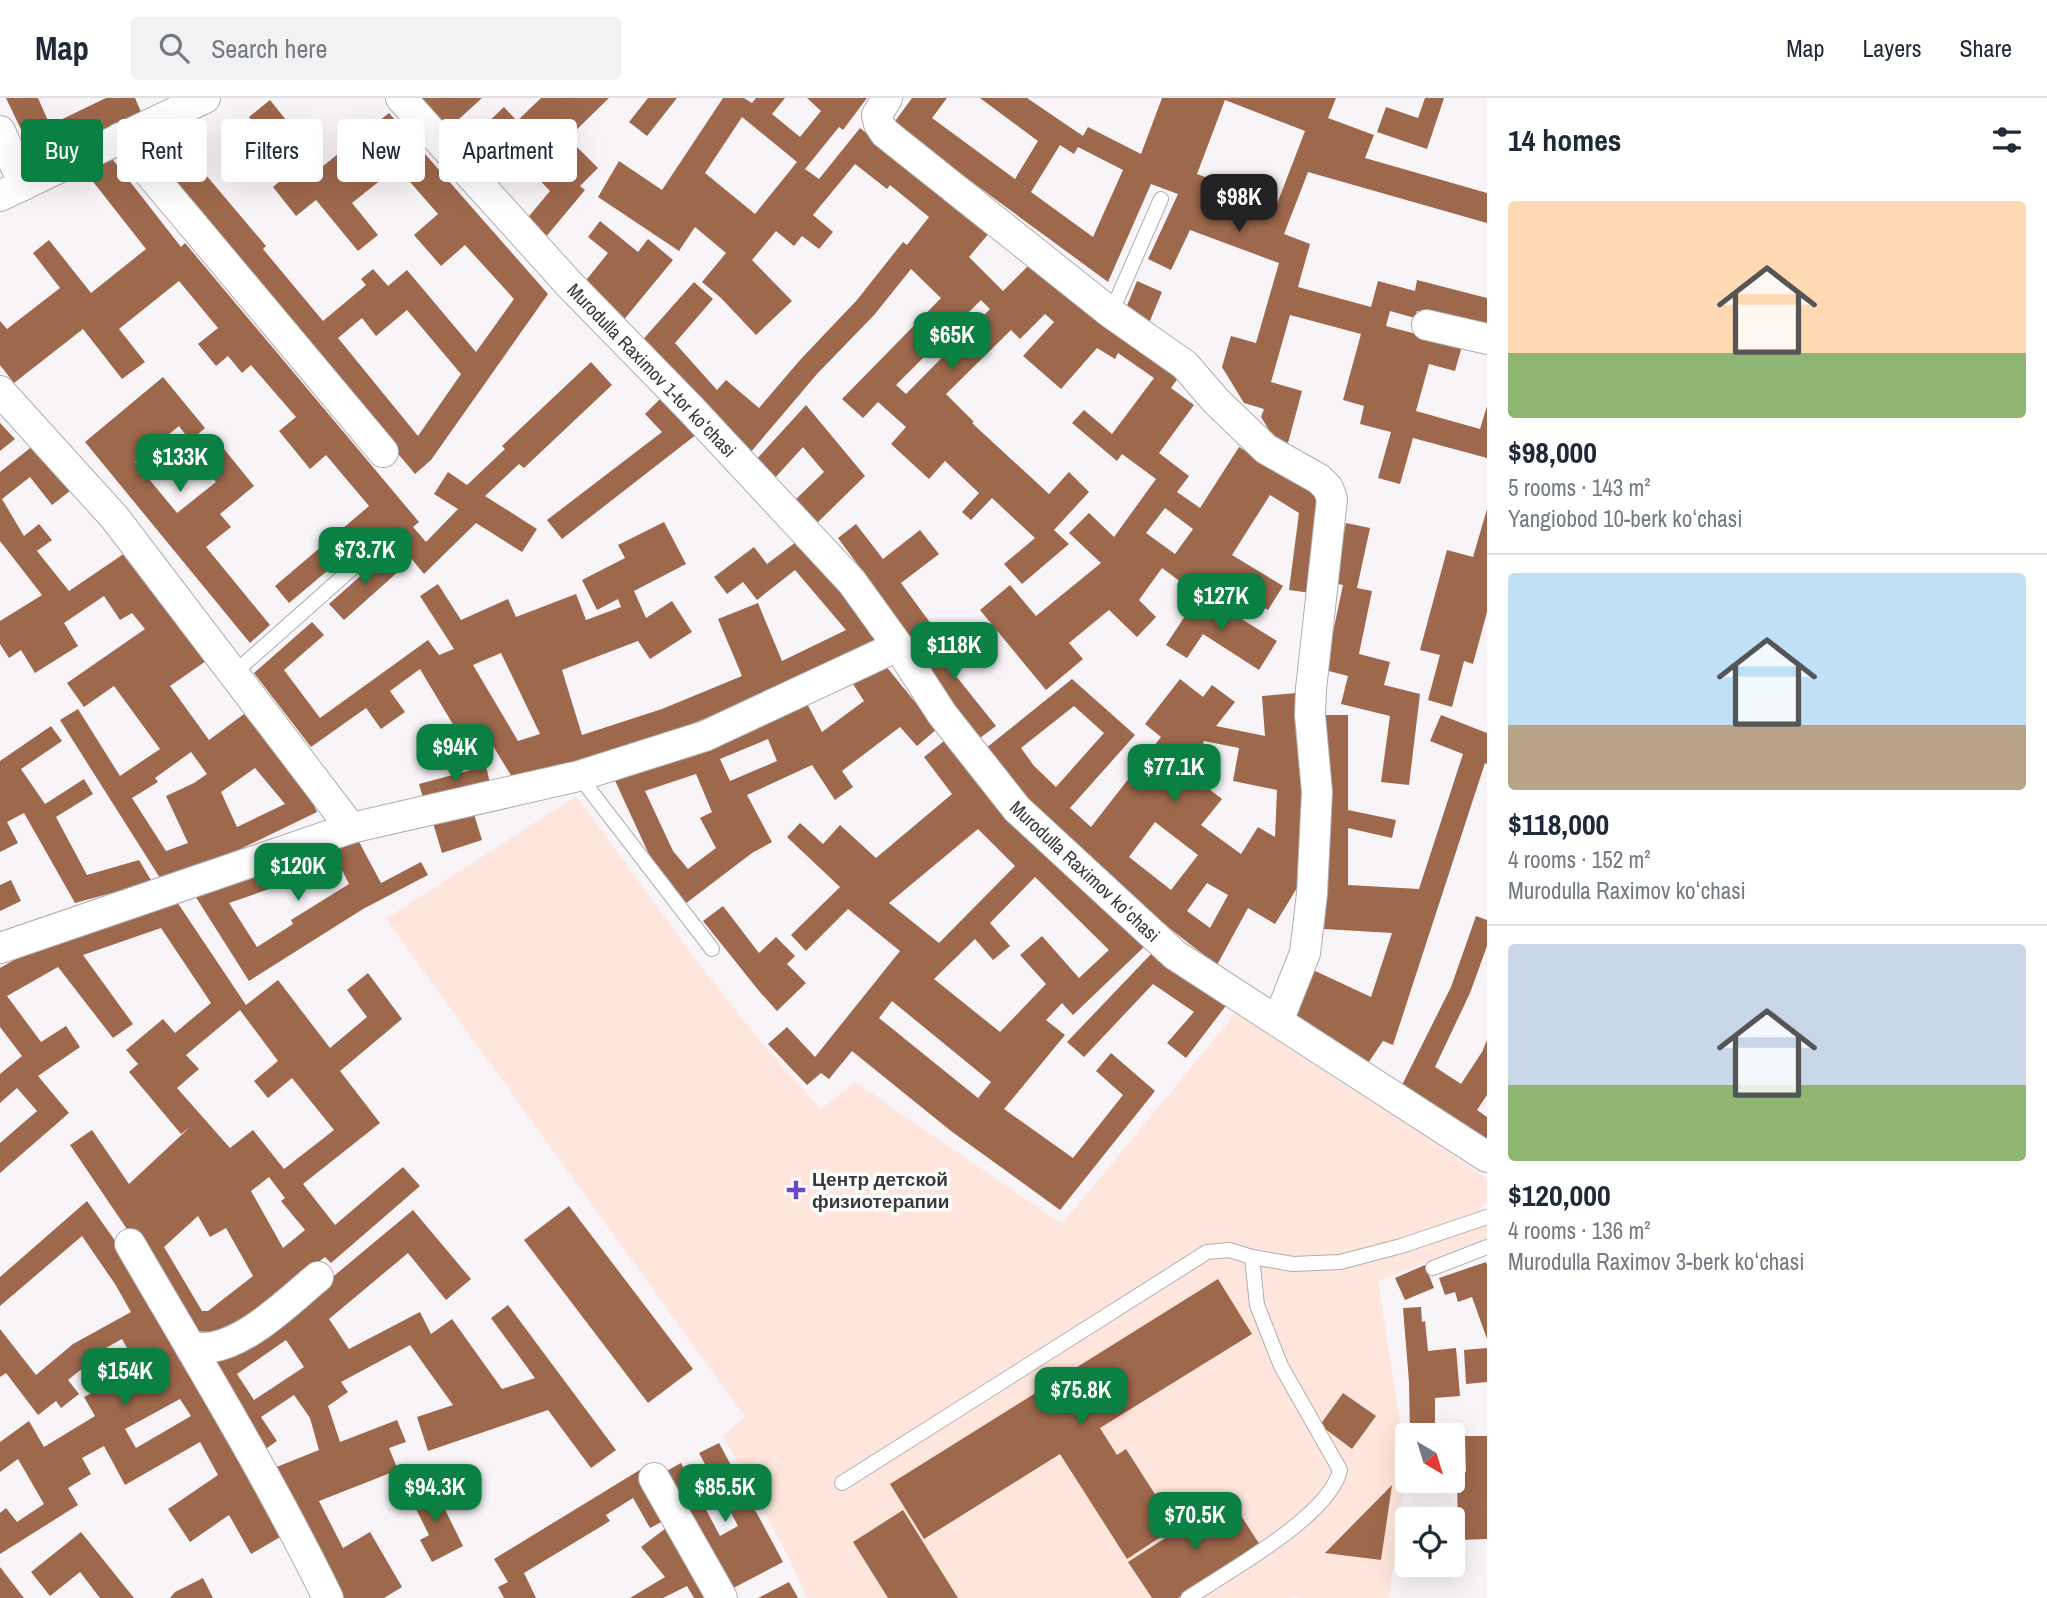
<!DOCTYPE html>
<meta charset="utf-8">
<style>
:root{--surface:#fff;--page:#f2f2f3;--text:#1f2937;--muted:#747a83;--line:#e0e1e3;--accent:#0b8043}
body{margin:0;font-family:"Archivo Narrow",sans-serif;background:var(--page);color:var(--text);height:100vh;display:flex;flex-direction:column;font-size:26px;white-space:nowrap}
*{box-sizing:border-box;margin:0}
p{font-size:23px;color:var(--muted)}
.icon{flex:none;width:38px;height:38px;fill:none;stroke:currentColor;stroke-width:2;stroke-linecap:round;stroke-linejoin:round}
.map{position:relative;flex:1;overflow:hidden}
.panel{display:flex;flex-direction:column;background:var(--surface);width:560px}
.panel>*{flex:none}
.top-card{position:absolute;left:21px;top:21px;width:665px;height:63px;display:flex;gap:14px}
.needle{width:46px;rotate:142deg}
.tools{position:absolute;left:1395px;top:1325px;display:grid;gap:14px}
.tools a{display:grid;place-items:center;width:70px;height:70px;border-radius:7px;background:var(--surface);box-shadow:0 7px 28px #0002;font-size:35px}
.price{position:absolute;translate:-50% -60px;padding:0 16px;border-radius:14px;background:var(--accent);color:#fff;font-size:23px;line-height:46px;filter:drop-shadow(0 2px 4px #0008)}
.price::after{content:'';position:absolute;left:50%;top:42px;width:21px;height:16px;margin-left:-10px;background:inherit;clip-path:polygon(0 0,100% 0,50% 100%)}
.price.on{background:#222;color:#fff}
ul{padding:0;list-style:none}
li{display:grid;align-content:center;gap:14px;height:371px;padding:0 21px}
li+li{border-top:2px solid var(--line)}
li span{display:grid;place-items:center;height:217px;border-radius:7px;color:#555}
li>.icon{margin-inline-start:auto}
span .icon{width:126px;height:126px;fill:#fffc;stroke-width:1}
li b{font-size:30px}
h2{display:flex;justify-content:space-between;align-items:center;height:84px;padding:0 21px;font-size:30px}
.chip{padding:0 24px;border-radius:7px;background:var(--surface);box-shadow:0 7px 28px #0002;font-size:24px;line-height:63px}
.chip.on{background:var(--accent);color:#fff}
header{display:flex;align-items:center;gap:42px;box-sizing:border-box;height:98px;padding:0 35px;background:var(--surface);border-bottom:2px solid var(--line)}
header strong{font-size:33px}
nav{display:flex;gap:38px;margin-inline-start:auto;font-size:24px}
.search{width:490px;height:63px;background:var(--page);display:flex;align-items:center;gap:18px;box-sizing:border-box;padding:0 24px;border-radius:7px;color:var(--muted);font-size:26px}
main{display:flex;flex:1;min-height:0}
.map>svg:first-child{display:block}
</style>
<header>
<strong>Map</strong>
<div class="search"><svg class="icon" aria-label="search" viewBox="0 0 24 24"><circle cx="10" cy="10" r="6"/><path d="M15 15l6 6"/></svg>Search here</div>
<nav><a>Map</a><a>Layers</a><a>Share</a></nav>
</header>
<main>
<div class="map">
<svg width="1487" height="1500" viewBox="0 0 1487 1500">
<rect width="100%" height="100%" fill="#f8f4f8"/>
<!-- medical -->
<path fill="#fee6dc" d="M576,698L699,866L760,943L821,1011L855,984L1062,1126L1241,909L1487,1081V1103L1483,1108L1487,1120V1140L1378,1183L1407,1368L1389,1500H1301L1292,1498L1291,1500H807L790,1462L723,1338L745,1319L386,821Z"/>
<!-- building -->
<g fill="#9e684c" fill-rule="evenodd">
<path d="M6,0H38L50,27L106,0H135L141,14L36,63Z"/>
<path d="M418,0H482L448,31Z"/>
<path d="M541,0H609L568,40L598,70L580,88L585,92L545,140L525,123L550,93L508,49L496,61L508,73L497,83L463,48L504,9L517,23Z"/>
<path d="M648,0H677L647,38L629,24Z"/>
<path d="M723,0H744L752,5L756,0H785L772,16L800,39L821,13L807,0H867L843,32L839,29L805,71L819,81L860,30L990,134L969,159L1003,193L1030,166L1093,220L1180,277L1171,290L1194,307L1159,355L1189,378L1177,394L1200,410L1239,349L1323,402L1311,495L1289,492L1299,415L1270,397L1232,457L1283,488L1268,512L1215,478L1205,491L1186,478L1181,484L1162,470L1139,502L1156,519L1137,539L1109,512L1069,545L1083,561L1046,592L980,512L1010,487L1036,518L1101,465L1069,435L1089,415L1114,439L1156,381L1122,356L1117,363L1072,325L1084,312L1112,336L1154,280L1118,255L1115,261L1097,250L1061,291L1023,258L1054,224L1045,216L1020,241L1011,232L946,296L974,324L972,325L1049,396L1069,374L1089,394L1054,432L1069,446L1022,486L1004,466L1035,440L992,400L971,422L962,414L979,395L945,363L929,381L891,346L906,329L878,304L863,320L842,301L941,200L911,171L875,216L817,276L750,355L639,246L694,184L713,201L675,245L717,292L726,282L759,310L800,262L857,202L903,144L907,147L929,119L890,87L887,91L855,66L813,117L833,134L819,151L802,138L794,148L776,133L752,162L792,203L756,237L721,200L702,184L726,155L695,129L679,153L598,99L619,63L662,92ZM742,19L797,64L755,116L705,75ZM981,202L990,211L906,296L896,287ZM1165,410L1193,431L1175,456L1146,435Z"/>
<path d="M912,0H947L932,20L1015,81L1038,43L980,0H1027L1083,38L1088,29L1141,56L1162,0H1336L1328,20L1374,37L1365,60L1487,95V125L1308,74L1284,136L1310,146L1298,189L1371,209L1378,183L1415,193L1417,182L1487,200V231L1417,213L1415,220L1390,213L1386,228L1462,248L1455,273L1429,266L1416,313L1480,331L1487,308V360L1413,340L1400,386L1378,380L1391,334L1360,326L1364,308L1343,302L1361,236L1290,217L1271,284L1302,293L1288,345L1274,340L1261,319L1264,311L1244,305L1222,269L1231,238L1256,245L1279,165L1190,132L1171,172L1148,161L1178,96L1151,86L1108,184L893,26ZM1225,2L1305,33L1277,106L1197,76ZM1060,47L1074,56L1078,49L1123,72L1093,139L1031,94Z"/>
<path d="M1425,0H1444L1427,51L1377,34L1386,9L1418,20Z"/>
<path d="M270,2L323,68L389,15L548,196L431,362L415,376L143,51L167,31L266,148L263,151L323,223L366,187L361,181L373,171L388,188L407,172L476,254L514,201L465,147L441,168L414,137L438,116L397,69L352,105L378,137L358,153L316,102L296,118L273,89L292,73L249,19ZM407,212L461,276L418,338L338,240L362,220L376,238Z"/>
<path d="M110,58L181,149L185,145L419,424L413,429L426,444L458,411L434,396L448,374L467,387L505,351L502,348L591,264L612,287L524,370L519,366L485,398L537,431L522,454L476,425L424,476L397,443L390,448L376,432L289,505L275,488L369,408L326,357L310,371L279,333L296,319L251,267L242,275L228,258L216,268L198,246L218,230L179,183L119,231L145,264L122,281L83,231L14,285L0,267V223L7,231L60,190L33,155L49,142L91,195L146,151L87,76Z"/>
<path d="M600,123L638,154L648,141L673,162L622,224L583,186L608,155L588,139Z"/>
<path d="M1137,183L1162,194L1149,225L1124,215Z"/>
<path d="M163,279L205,330L190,343L179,328L135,364L177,415L216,384L204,369L224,351L254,388L220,416L231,429L206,449L270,527L250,545L85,344Z"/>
<path d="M661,300L697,336L562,441L547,422L662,334L645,316Z"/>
<path d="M806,307L865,378L816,426L793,404L824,374L803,349L774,381L755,363Z"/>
<path d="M0,325L15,341L0,353Z"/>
<path d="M34,347L70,393L52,407L30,379L2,401L24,438L39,426L52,442L37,453L69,493L125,455L206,563L170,588L209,642L244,616L308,695L317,714L228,757L160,780L60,622L78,611L120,678L160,651L114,588L84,609L67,585L145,531L132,515L120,522L104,498L64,525L78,548L35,575L21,552L9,560L0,546V523L42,497L0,443V374ZM191,654L207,676L194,685L166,698L188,745L166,753L132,700L158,684L155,680ZM255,670L285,706L237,729L221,694Z"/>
<path d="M1487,411V514L1473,566L1464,563L1452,609L1428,602L1440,557L1420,552L1447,452L1473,459Z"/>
<path d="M664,424L686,466L634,493L646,520L672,503L692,534L650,561L638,543L562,572L582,637L662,611L742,578L718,521L758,505L782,563L846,532L795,472L757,502L743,484L727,496L714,479L754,449L767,466L800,441L877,541L774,593L669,635L515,684L493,648L473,660L420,571L390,593L405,614L381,631L366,610L311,649L254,575L312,524L324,537L284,572L320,620L428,542L439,557L454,551L420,498L438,486L461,522L508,501L516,519L576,496L586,522L621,509L618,501L597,512L582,482L625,460L618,447ZM501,555L540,636L518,643L473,567Z"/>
<path d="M1346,425L1370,430L1357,490L1372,493L1359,556L1390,564L1384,587L1420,596L1409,687L1381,684L1390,618L1341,606L1348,578L1325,572L1343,487L1333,485Z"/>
<path d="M856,426L883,461L920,432L939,456L901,485L934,530L912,546L861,478L864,475L838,440Z"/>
<path d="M385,456L400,472L344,522L329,506Z"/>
<path d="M1200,495L1277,543L1259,572L1203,536L1187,560L1166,547Z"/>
<path d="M941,537L951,554L971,541L980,555L952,573L996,628L976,643L912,556Z"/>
<path d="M885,567L937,631L917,648L900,629L842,673L853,689L835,702L812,667L747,697L772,744L752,755L685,806L652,763L612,676L804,600L822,634L864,603L851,583ZM768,641L777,663L730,683L720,661ZM696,676L712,714L700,720L716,750L688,771L673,753L645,693Z"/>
<path d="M1072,581L1135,637L1070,710L1091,729L1161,639L1145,626L1180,581L1203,599L1212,587L1235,604L1216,628L1265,638L1262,598L1297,595L1303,664L1297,790L1275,826L1248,810L1217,867L1173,833L1094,766L1013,691L985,651ZM1074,608L1104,635L1056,689L1034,668L1021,650ZM1204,643L1239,650L1233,683L1277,692L1275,739L1258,729L1241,756L1201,727L1222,701L1192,678L1212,652L1203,645ZM1155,724L1198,757L1171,792L1129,759ZM1207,785L1228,797L1210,830L1187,813Z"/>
<path d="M1326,617H1348V712L1396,722L1392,740L1348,730V787L1419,791L1463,656L1430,643L1441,617L1487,635V666L1485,665L1393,947L1383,943L1368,965L1290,914L1311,871L1371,899L1392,835L1324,831L1326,801Z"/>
<path d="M51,628L62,643L21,671L45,706L84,681L93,696L56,719L87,777L139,762L152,784L75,805L24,715L7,724L18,745L0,754V663Z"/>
<path d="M944,643L984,694L1036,747L1039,745L1144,849L1073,917L1062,905L1046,922L1065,937L1004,1011L1073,1060L1123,997L1096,973L1111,955L1155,993L1060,1112L951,1033L852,953L829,981L821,975L807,987L768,946L787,929L815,959L900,853L848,811L806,853L791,837L840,789L787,739L800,725L823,746L840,727L876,760L952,696L924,659ZM978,731L1015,768L939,845L889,805ZM1035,779L1109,852L1079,880L1042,838L1020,857L1046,886L1000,934L934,881L975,841L993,862L1010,848L990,825ZM892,903L991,984L978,1000L879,920Z"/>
<path d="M486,668L490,685L424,703L419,686Z"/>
<path d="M473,713L482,742L442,755L433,725Z"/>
<path d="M357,740L381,785L421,764L428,777L363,811L249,883L192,793L319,750L327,771L229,805L257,849L293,826L291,822L349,786L330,748Z"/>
<path d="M11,782L21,803L0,813V787Z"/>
<path d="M175,801L246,907L278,882L330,950L367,919L347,892L368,875L402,921L340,973L380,1025L303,1086L335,1127L403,1069L420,1088L331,1165L325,1159L225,1236L188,1232L131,1137L70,1047L92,1032L129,1086L190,1029L181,1036L129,974L138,966L126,952L163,921L175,935L211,905L161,830L83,857L133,926L113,940L58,869L7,898L41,944L66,928L80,949L38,978L69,1015L0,1075V1045L37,1013L17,990L0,1005V976L22,958L0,929V870L44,845ZM240,912L278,963L254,983L268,1000L292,980L334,1032L284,1071L253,1032L230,1050L177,990L199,971L186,957ZM269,1079L285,1100L281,1103L305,1132L283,1150L251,1093ZM198,1118L210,1139L226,1130L253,1178L208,1213H202L164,1149Z"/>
<path d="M723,808L759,855L776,839L795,858L787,866L806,885L777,913L759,893L703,823Z"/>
<path d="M1476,818L1487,822V848L1470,895L1435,969L1461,986L1482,954L1487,942V997L1477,1012L1487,1019V1046L1401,989L1451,889Z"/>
<path d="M1152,855L1228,905L1186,960L1167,945L1194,914L1153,886L1084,959L1067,944Z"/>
<path d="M87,1103L135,1171L287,1435L251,1456L229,1417L190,1444L168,1411L218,1377L200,1344L125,1387L104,1348L82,1360L91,1376L68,1390L78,1407L0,1456V1415L6,1410L17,1424L44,1406L18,1361L0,1374V1344L29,1323L44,1349L95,1318L84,1299L138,1270L122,1241L86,1261L89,1265L68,1282L79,1296L61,1310L56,1303L38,1317L6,1275L0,1279V1231L36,1277L73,1246L131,1214L115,1186L82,1138L0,1208V1179ZM180,1301L191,1318L136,1350L125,1331Z"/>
<path d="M569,1108L693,1271L648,1305L524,1142Z"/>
<path d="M413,1112L471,1181L446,1202L408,1155L329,1221L349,1251L420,1214L431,1236L452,1221L502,1291L535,1280L491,1220L508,1207L616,1352L591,1370L548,1312L428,1353L417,1319L453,1307L410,1247L341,1284L348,1294L328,1308L340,1344L397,1322L406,1344L389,1350L398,1372L319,1403L343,1450L370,1434L402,1489L384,1500H339L274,1370L319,1352L310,1320L294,1297L261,1319L277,1343L264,1352L208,1269L293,1212ZM286,1242L304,1269L254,1302L237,1276Z"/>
<path d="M1486,1164L1487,1167V1241L1472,1199L1458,1204L1455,1194L1445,1197L1439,1180Z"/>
<path d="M1425,1167L1434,1190L1405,1202L1395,1180Z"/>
<path d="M1218,1181L1252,1236L1100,1330L1117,1357L1126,1351L1176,1429L1127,1461L1060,1356L924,1441L890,1386Z"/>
<path d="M1421,1209L1422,1224L1425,1223L1428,1253L1456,1250L1460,1298L1435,1300V1337H1410L1409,1284L1403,1210Z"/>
<path d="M1487,1250V1284L1466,1286L1464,1252Z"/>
<path d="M1343,1295L1376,1318L1352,1351L1320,1327Z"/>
<path d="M1452,1338H1459L1460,1374H1466L1465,1338H1487V1441L1458,1442L1457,1374H1452Z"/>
<path d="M719,1345L783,1464L724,1495L661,1376L681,1365L720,1438L738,1428L699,1355Z"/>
<path d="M643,1370L669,1420L650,1430L633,1400L606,1417L610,1423L524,1475L536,1500H504L498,1489L508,1484L494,1461Z"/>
<path d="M432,1385L463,1448L432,1464L420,1442L429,1437L409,1397Z"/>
<path d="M1392,1387L1381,1462L1325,1455Z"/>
<path d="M1229,1399L1260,1447L1178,1500H1152L1128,1464Z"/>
<path d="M903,1412L958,1500H888L853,1444Z"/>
<path d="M666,1430L715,1500H694L687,1488L663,1500H630L665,1479L641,1449Z"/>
<path d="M81,1434L134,1500H100L80,1474L50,1498L31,1474Z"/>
<path d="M0,1469L24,1500H0Z"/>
<path d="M203,1480L213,1500H170L175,1494Z"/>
<path d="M789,1484L798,1500H758Z"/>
</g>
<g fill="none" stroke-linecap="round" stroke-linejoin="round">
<defs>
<g id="service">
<path d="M1111,215L1161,101"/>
<path d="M234,575L374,451"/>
<path d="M579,678L712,851"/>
<path d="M1433,1170L1487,1149"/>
<path d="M842,1385L1207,1154L1229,1152L1252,1159L1293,1166L1340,1164L1401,1148L1487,1119"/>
<path d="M1188,1500C1227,1474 1330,1418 1340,1372L1281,1268L1257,1207L1252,1159"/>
</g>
<g id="minor">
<path d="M401,0L569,186L690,310L852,484L898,548"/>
<path d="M887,0L877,17L879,26L885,35L1111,215L1185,267L1216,303L1266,351L1319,381L1328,390L1332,401L1311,591L1310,617L1317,694L1312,796L1305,855L1278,923"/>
<path d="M0,33L24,87"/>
<path d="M120,40L383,354"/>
<path d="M0,98L205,0"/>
<path d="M1427,227L1487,241"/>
<path d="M0,293L115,420L351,730"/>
<path d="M0,850L351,730L579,678L705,638L898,548L942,616L1017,711L1175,857L1487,1059"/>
<path d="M130,1146C198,1263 269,1379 328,1500"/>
<path d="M191,1250C198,1250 206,1250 213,1249C250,1242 289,1203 318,1179"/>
<path d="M654,1380L722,1500"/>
</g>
</defs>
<!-- service casing -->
<use href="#service" stroke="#b1aeb1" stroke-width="16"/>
<!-- minor casing -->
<use href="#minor" stroke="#b1aeb1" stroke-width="32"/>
<!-- service -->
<use href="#service" stroke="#fff" stroke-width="14"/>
<!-- minor -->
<use href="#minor" stroke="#fff" stroke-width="30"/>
</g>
<!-- markers -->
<path fill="#6c49c2" stroke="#fff" stroke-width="2.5" d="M792.5 1081.5h7v7h7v7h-7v7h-7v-7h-7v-7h7z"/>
<g text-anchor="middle" stroke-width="7" stroke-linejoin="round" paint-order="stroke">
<!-- street labels -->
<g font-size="19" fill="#3a383a" stroke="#fff">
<text transform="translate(652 272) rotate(46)" y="7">Murodulla Raximov 1-tor koʻchasi</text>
<text transform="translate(1085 773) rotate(43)" y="7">Murodulla Raximov koʻchasi</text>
</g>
<!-- poi labels -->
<g font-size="19" font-weight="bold" fill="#3a383a" stroke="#fff" text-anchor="start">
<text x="812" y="1088">Центр детской<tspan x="812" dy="22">физиотерапии</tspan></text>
</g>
</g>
</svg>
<div class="tools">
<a><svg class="needle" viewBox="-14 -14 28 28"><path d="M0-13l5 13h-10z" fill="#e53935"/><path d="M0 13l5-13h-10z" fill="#747a83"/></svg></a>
<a><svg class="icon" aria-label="locate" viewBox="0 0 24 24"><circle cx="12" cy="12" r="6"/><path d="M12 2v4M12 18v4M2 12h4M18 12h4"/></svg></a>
</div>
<b class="price on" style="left:1239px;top:136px">$98K</b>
<b class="price" style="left:952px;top:274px">$65K</b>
<b class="price" style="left:180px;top:396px">$133K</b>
<b class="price" style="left:365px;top:489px">$73.7K</b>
<b class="price" style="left:1221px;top:535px">$127K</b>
<b class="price" style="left:954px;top:584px">$118K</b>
<b class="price" style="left:455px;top:686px">$94K</b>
<b class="price" style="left:1174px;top:706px">$77.1K</b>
<b class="price" style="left:298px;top:805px">$120K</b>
<b class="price" style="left:125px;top:1310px">$154K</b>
<b class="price" style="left:1081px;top:1329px">$75.8K</b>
<b class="price" style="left:435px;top:1426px">$94.3K</b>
<b class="price" style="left:725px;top:1426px">$85.5K</b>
<b class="price" style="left:1195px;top:1454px">$70.5K</b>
<div class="top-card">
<a class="chip on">Buy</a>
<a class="chip">Rent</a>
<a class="chip">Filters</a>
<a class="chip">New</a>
<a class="chip">Apartment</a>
</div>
</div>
<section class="panel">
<h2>14 homes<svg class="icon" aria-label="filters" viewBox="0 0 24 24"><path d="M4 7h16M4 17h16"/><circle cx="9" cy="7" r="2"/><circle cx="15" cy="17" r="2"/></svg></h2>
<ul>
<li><span style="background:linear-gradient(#ffd9b3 70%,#8fb573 0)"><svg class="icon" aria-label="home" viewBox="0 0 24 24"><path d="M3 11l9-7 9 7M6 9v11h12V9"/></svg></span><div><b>$98,000</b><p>5 rooms · 143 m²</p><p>Yangiobod 10-berk koʻchasi</p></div></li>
<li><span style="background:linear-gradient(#bfe0f5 70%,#b9a48a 0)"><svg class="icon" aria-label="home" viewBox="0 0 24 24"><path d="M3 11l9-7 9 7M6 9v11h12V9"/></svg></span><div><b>$118,000</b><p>4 rooms · 152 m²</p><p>Murodulla Raximov koʻchasi</p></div></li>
<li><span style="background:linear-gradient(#c9d6e8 65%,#8fb573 0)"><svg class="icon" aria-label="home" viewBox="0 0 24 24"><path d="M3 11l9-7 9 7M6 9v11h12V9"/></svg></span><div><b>$120,000</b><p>4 rooms · 136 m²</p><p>Murodulla Raximov 3-berk koʻchasi</p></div></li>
</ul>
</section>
</main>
